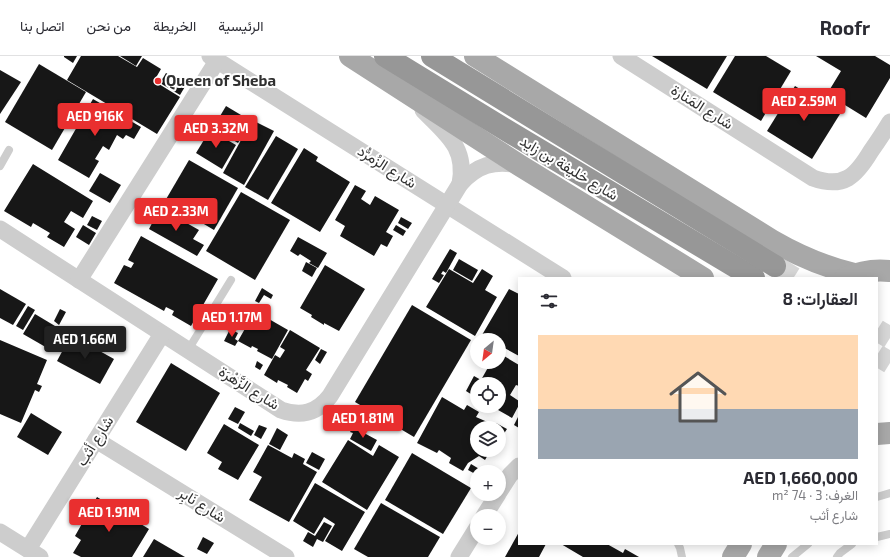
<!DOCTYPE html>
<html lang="ar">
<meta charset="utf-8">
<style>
:root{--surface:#fff;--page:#f7f7f7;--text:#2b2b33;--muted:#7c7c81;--line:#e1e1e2;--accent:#e92f2f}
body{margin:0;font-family:"Exo 2",Vazirmatn,sans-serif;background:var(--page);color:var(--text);direction:rtl;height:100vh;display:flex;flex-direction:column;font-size:15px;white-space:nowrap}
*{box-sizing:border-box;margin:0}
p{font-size:13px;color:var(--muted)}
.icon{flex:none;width:22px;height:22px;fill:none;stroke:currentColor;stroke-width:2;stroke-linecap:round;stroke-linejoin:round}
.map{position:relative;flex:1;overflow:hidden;direction:ltr}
.side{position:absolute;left:518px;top:221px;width:360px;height:268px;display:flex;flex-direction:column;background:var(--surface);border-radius:0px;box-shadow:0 2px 10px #0003;direction:rtl}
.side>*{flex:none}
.needle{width:26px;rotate:209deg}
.fabs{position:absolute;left:470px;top:277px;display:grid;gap:8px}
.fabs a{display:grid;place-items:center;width:36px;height:36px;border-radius:50%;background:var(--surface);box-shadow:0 2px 10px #0003;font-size:20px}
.price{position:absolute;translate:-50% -34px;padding:0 9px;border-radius:4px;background:var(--accent);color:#fff;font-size:13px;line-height:26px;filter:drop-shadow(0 1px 2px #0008)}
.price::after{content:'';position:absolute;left:50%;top:24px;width:12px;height:9px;margin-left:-6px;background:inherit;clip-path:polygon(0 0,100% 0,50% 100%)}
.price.active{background:#222;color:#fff}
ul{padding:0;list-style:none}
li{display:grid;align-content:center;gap:8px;height:212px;padding:0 20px}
li span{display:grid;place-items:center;height:124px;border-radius:0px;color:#555}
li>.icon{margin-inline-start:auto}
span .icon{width:72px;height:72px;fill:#fffc;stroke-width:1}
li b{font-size:17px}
h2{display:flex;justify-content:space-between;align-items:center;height:48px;padding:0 20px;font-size:17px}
header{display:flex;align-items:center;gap:24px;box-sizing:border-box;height:56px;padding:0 20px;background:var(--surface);border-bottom:1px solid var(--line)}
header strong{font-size:19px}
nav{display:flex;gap:22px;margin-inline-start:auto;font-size:14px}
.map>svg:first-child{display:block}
</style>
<header>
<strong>Roofr</strong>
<nav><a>الرئيسية</a><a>الخريطة</a><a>من نحن</a><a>اتصل بنا</a></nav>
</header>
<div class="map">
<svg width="890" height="501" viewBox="0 0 890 501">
<rect width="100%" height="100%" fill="#fff"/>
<!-- building -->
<g fill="#171717">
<path d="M64,0H77L73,7L64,1Z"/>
<path d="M81,0H118L137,11L143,2L161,13L154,25L180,41L157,78L67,24Z"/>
<path d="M120,0H142L136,10Z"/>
<path d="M652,0H727L707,33Z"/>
<path d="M735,0H766L791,15L761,65L713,36Z"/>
<path d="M816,0H875L890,9V22L866,62L827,38L841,15Z"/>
<path d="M39,8L86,36L52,94L5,66Z"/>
<path d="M0,14L21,26L0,58Z"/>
<path d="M166,17L186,29L180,39L160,27Z"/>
<path d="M795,30L840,58L812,103L767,75Z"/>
<path d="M93,43L141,71L134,83L126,79L123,83L117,79L109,94L103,90L95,103L99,105L89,122L58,104Z"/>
<path d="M226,50L251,65L238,87L213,72Z"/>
<path d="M252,64L274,75L244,129L223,117Z"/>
<path d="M210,74L236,89L222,113L196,97Z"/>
<path d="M276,80L298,93L268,144L245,131Z"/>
<path d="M304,92L318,101L316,105L350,126L320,176L271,147Z"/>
<path d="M189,104L238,132L214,174L165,145Z"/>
<path d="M33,108L93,145L83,162L71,155L64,166L75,173L64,191L47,181L50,177L33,167L31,171L4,155Z"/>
<path d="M100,117L121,129L110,147L89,135Z"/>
<path d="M355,129L366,135L361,143L370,149L375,140L399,154L386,176L393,180L387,191L381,188L374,200L340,180L345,170L335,164Z"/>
<path d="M241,136L290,164L255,224L206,195Z"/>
<path d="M160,152L199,174L193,183L204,189L197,200L149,173Z"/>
<path d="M92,160L102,165L97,174L87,169Z"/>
<path d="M401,161L412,167L408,173L398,167Z"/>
<path d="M83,169L96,177L89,189L76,181Z"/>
<path d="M396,169L406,175L403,180L393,174Z"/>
<path d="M141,180L218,223L191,270L172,259L174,255L166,251L164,255L114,227L124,209L131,212L134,207L128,204Z"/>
<path d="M298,181L327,197L318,212L309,207L311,205L300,198L298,200L290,195Z"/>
<path d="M450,193L457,197L446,217L443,215L441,218L444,219L439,227L432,223Z"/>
<path d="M459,203L478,214L472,225L453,214Z"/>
<path d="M306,206L317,212L312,221L302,215Z"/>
<path d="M325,209L365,233L339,275L324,267V269L311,261L312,259L300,252Z"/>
<path d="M449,213L473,227L482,213L493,220L485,234L497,241L475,280L426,251Z"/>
<path d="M262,232L273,239L271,243L264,239L259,247L255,245Z"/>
<path d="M0,233L26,248L13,269L0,262Z"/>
<path d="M509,233L519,238V300L499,289V284H491L482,279Z"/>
<path d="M412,249L471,284L414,381L355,346Z"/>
<path d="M28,250L35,254L23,274L16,270Z"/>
<path d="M60,253L66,256L59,269L54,265Z"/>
<path d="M255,255L288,274L272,303L257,295L258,293L252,290L251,292L238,285Z"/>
<path d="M35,258L60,273L49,293L23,278Z"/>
<path d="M230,273L238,277L235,283L238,285L235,290L224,285Z"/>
<path d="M63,274L68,277L61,288L56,285Z"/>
<path d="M290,274L320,292L306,314L312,318L308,325L305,323L297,337L287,331L288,329L278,324L277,327L264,319L275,299L280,302L285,294L280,291Z"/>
<path d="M71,279L114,303L100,328L57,305Z"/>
<path d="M0,284L47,304L37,328L42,330L39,336L35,334L21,367L0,358Z"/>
<path d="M321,293L327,296L320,308L315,304Z"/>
<path d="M499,297L519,309V330L516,329L510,339L519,345V349L512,362L491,350H499V328H477V342L466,335L474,320L481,324L490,308L487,306H499Z"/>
<path d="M257,305L263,309L260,314L255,311Z"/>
<path d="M171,307L220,337L186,395L136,366Z"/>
<path d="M442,341L464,354L467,349L479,356L476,361L492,368L491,372H477V394H484L489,397L485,404L479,400L468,407L463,415L449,407L451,402L439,394L437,397L417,387Z"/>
<path d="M235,351L245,356L238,368L228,363Z"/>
<path d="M31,357L62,376L48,399L17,381Z"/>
<path d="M519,359V372L514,369Z"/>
<path d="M240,367L254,375L251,380L238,372Z"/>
<path d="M496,367L507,373L503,379L499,376V372H493Z"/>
<path d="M224,368L259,389L238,424L218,413L222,406L207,397Z"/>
<path d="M259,369L267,372L261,383L254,379Z"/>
<path d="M353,371L377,384L371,395L350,383L353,377L350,376Z"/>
<path d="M277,372L288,379L280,394L269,388Z"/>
<path d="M348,384L373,400L379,389L399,401L367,454L322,426Z"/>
<path d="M268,389L292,402L294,397L305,403L303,408L317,416L289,466L249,444L262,421L253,416Z"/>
<path d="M312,396L325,403L319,414L306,407Z"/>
<path d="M412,397L471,432L443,478L385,444Z"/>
<path d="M471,408L481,414L480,416H477V419L468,414Z"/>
<path d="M315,427L365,456L342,495L325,485L335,468L324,461L314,478L293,465Z"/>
<path d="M97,441L149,473L132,501H81L73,497L81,484L75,480Z"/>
<path d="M82,446L89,450L81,464L74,460Z"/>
<path d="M381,447L440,481L428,501H368L354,493Z"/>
<path d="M324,466L332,470L323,486L317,483L313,491L303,485L308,476L315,480Z"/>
<path d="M519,476V488H546L539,501H505Z"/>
<path d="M203,481L214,487L207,498L197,493Z"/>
<path d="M154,483L185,501H143Z"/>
<path d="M561,488H607L623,497L625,493L639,501H583Z"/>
</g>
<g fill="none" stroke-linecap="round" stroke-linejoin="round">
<!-- highway-tunnel -->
<g stroke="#d6d6d6" stroke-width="22" stroke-dasharray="22 11" stroke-linecap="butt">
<path d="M775,210L794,222"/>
<path d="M877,274L890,282"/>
<path d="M877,299L890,307"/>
</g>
<!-- lane -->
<g stroke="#cdcdcd" stroke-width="8">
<path d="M0,110L9,94"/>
<path d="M188,294L231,224"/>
<path d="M877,441L890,437"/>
<path d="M877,481L890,478"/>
<path d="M678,488L680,492L682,501"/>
<path d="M792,501L808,488"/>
<path d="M837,501L840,497L852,488"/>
</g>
<!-- street -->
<g stroke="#cdcdcd" stroke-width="17">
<path d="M210,0L563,222"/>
<path d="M621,0L813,122C844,133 856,120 871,95C878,85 884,76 890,66"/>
<path d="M423,54C446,78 467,91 460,128"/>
<path d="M0,173L281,354C301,361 317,357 330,340L460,128C477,109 494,104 519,109"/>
<path d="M79,224L217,5"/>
<path d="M96,384L286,501"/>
<path d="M499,436L510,419L519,410"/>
<path d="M484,460L498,438"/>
<path d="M0,476L40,501"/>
<path d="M28,493L162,278"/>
<path d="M459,501L477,472"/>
</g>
<!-- primary -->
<g stroke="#a8a8a8" stroke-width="22">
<path d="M350,0L519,109L703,222"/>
<path d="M475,0L773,185C799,200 825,211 854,218"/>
<path d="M845,222C859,216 874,213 890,215"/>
<path d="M877,378L890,377"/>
<path d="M733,501L741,488"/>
<path d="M768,501L776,488"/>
</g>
<!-- highway -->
<g stroke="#979797" stroke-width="22">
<path d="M385,0L511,77L754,222"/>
<path d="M432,0L775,210"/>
</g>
</g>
<!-- markers -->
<circle fill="#e92f2f" stroke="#fff" stroke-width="1.5" cx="158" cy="25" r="4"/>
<g text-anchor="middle" stroke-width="4" stroke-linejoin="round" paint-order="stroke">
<!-- poi labels -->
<g font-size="15" font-weight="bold" fill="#303030" stroke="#fff" text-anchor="start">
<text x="166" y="30">Queen of Sheba</text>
</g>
<!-- street labels -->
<g font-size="15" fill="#303030" stroke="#fff">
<text transform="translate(702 51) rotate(32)" y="5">شارع المَنارة</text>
<text transform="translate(387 111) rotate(32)" y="5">شارع الزُمرُّد</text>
<text transform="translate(569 112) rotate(31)" y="5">شارع خليفة بن زايد</text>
<text transform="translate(249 332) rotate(32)" y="5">شارع الزَّهْرَة</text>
<text transform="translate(95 385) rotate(-58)" y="5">شارع أثب</text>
<text transform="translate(202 449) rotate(32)" y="5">شارع نَابِر</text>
</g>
</g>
</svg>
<div class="fabs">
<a><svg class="needle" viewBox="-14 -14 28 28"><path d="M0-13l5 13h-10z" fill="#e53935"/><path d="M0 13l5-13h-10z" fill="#7c7c81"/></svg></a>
<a><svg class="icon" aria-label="locate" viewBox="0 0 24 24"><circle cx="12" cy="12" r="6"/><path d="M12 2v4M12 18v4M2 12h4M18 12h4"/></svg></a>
<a><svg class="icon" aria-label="layers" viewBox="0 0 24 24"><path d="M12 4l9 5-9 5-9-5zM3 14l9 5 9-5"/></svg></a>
<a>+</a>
<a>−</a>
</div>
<b class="price" style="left:804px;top:66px">AED 2.59M</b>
<b class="price" style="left:95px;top:81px">AED 916K</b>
<b class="price" style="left:216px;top:93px">AED 3.32M</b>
<b class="price" style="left:176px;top:176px">AED 2.33M</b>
<b class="price" style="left:232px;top:282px">AED 1.17M</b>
<b class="price active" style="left:85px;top:304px">AED 1.66M</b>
<b class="price" style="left:363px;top:383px">AED 1.81M</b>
<b class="price" style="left:109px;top:477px">AED 1.91M</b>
<section class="side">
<h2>العقارات: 8<svg class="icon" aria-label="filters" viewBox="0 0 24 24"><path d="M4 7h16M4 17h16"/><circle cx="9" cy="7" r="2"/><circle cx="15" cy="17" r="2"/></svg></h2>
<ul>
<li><span style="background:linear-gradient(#ffd9b3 60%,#9aa5b1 0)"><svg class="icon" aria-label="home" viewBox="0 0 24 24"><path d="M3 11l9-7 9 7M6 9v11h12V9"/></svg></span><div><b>AED 1,660,000</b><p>الغرف: 3 · 74 m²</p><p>شارع أثب</p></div></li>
</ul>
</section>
</div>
